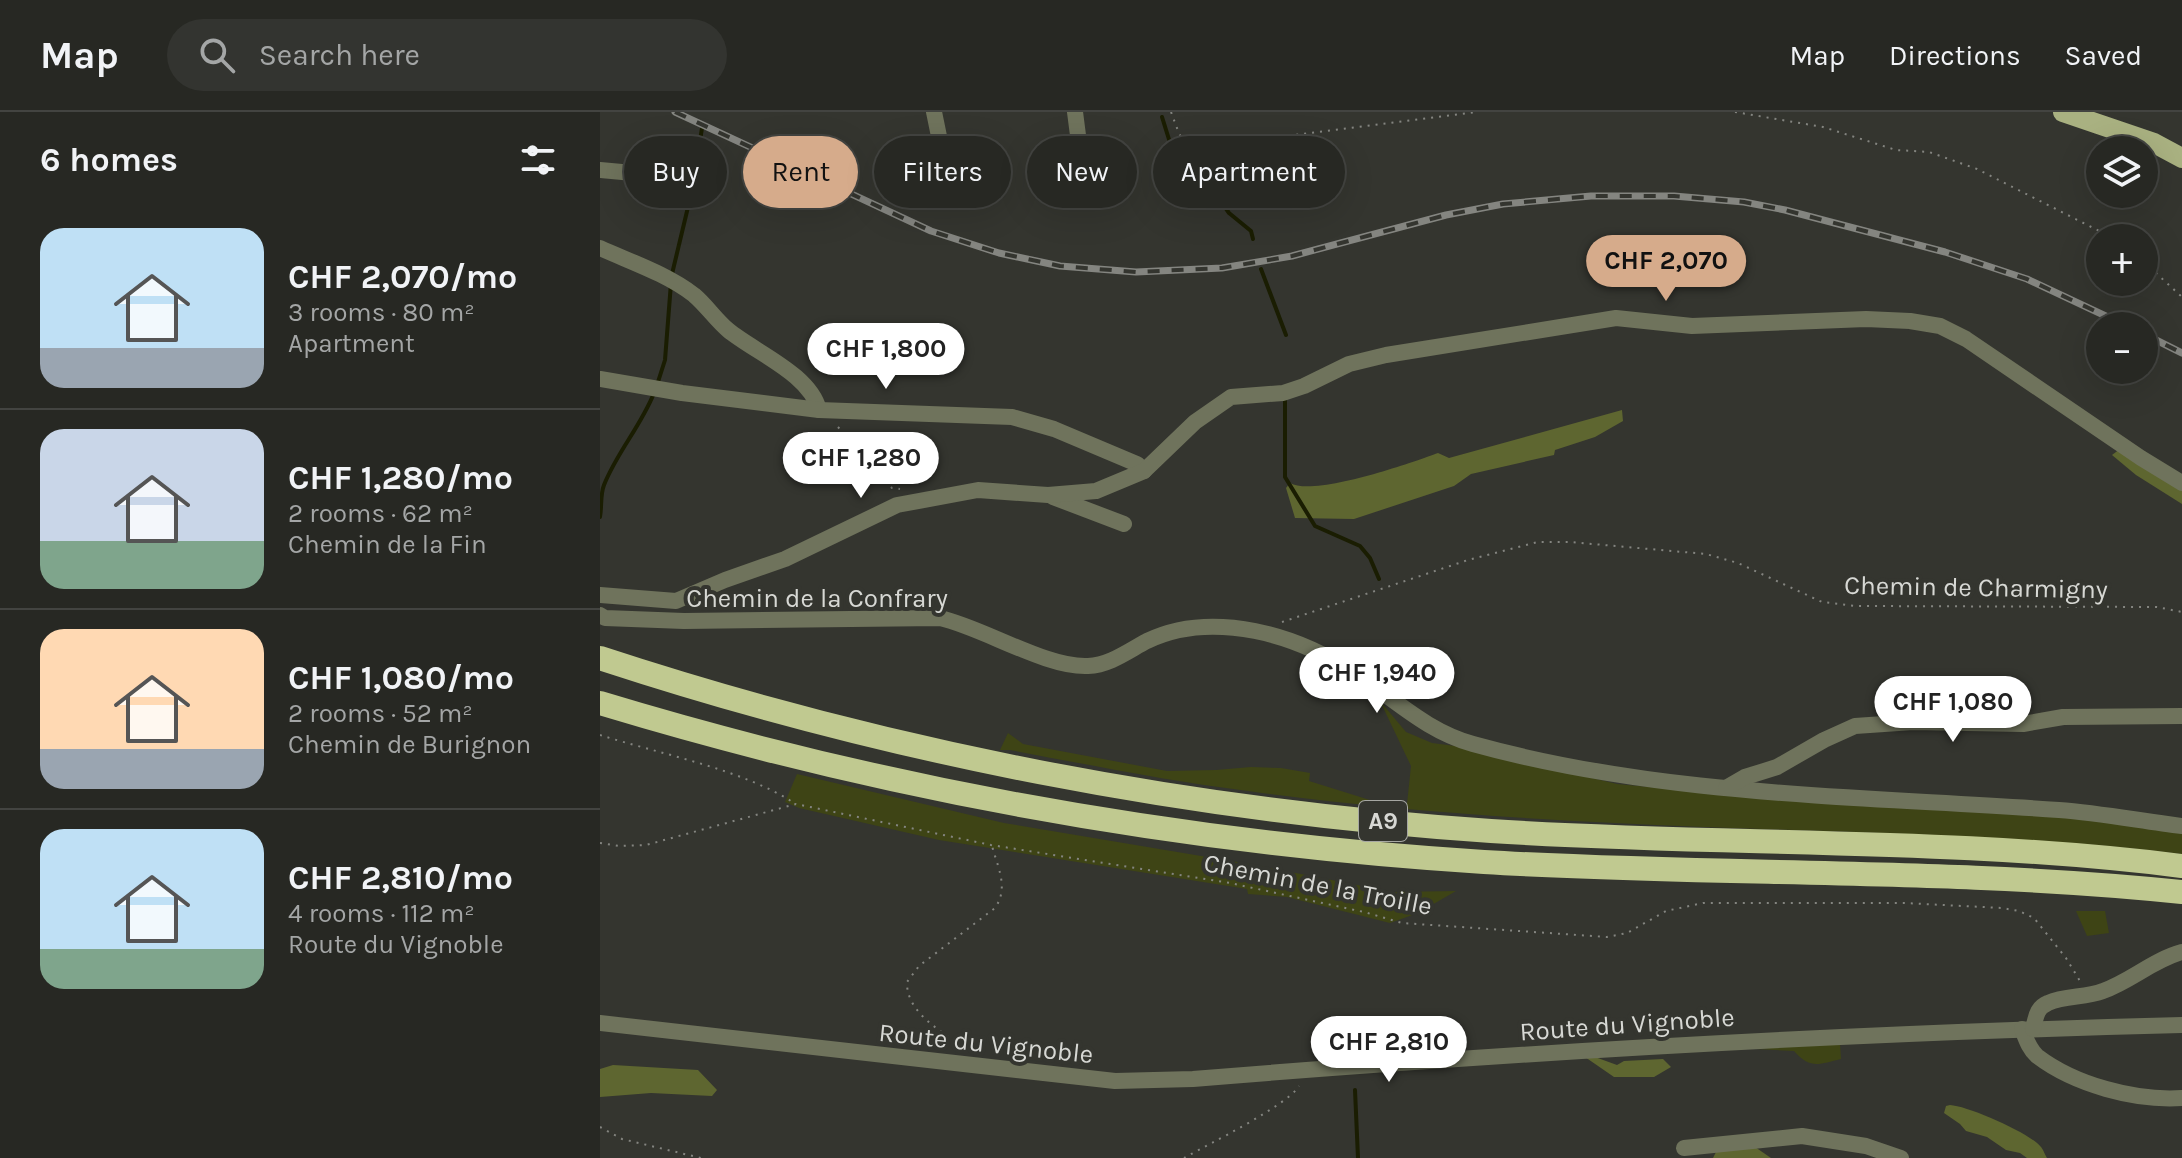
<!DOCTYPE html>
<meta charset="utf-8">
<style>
:root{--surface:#272823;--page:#333430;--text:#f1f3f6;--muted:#a4a6a6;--line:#434441;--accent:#d6ab8b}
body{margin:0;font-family:Karla,sans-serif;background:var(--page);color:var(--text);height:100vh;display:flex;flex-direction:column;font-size:30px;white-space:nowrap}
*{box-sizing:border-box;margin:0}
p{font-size:26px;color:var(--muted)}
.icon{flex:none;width:44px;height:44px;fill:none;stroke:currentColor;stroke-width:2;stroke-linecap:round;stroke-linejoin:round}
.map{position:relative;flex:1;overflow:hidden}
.panel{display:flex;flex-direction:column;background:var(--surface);width:600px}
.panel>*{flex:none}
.banner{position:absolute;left:24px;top:24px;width:760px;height:72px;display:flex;gap:16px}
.tools{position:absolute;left:1486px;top:24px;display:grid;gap:16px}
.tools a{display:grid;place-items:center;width:72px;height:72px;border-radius:50%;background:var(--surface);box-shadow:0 8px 32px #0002,0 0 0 2px var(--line);font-size:40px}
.price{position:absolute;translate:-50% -68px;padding:0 18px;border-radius:28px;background:#fff;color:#222;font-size:26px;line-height:52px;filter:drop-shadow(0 2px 4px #0008)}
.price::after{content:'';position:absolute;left:50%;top:48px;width:24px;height:18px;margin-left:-12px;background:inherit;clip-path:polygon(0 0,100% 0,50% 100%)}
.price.active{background:var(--accent);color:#111}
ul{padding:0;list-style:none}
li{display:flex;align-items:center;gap:24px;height:200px;padding:0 40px}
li+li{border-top:2px solid var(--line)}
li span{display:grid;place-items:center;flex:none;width:224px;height:160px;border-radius:24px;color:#555}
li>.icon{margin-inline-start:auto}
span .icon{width:96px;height:96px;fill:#fffc;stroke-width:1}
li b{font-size:34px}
h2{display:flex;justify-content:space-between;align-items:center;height:96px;padding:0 40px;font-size:34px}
.chip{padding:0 28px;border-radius:36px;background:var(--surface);box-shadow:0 8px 32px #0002,0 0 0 2px var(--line);font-size:28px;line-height:72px}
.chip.active{background:var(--accent);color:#111}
header{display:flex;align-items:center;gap:48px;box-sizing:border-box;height:112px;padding:0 40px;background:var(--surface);border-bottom:2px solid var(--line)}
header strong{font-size:38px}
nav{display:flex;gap:44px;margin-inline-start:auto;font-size:28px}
.search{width:560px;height:72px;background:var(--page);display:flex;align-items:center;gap:20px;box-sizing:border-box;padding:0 28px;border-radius:44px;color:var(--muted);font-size:30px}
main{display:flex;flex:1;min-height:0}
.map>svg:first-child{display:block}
</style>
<header>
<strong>Map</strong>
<div class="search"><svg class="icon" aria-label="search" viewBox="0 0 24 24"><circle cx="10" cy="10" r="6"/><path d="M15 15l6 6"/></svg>Search here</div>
<nav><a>Map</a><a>Directions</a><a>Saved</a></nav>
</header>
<main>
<section class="panel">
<h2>6 homes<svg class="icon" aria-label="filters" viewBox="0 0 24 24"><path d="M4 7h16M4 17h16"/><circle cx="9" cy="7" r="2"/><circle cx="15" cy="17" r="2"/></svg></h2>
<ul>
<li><span style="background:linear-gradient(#bfe0f5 75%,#9aa5b1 0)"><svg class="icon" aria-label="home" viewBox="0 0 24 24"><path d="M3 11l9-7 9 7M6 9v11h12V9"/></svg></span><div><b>CHF 2,070/mo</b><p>3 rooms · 80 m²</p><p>Apartment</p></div></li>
<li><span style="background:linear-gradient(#c9d6e8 70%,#7fa58c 0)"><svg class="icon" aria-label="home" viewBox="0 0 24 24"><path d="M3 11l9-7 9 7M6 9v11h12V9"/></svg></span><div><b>CHF 1,280/mo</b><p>2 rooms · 62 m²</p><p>Chemin de la Fin</p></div></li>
<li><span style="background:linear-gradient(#ffd9b3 75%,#9aa5b1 0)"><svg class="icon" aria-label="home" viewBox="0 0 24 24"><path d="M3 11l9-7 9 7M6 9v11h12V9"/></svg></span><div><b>CHF 1,080/mo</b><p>2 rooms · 52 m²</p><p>Chemin de Burignon</p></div></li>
<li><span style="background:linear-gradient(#bfe0f5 75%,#7fa58c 0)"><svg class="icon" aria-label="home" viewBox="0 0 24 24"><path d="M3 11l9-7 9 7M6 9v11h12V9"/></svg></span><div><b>CHF 2,810/mo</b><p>4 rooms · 112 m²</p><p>Route du Vignoble</p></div></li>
</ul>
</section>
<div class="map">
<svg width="1582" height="1046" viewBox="0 0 1582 1046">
<rect width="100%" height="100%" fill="#34352f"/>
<!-- green -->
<g fill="#3e4415">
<path d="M780,589L806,620L832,631L863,635L1017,672L1155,685L1422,699L1582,718V742C1394,719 1204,721 1015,711C893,705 770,696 648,679C568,669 490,653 410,638H400L408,621L423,632L567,659L616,658L651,655L681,656L710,661L709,669L773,689L807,692L811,654Z"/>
<path d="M197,662L404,711L649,752L793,780L856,779L818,801L790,811L687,785L648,782L647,777L339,728L199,696L185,690Z"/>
<path d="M1476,799H1505L1509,821L1487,824Z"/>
<path d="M1240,931L1241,947C1219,952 1211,958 1194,939L1156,937Z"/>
</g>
<!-- forest -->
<g fill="#5e6630">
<path d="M1022,298L1023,309L995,325L955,338L954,343L871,362L854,374L754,407L695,406L686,376L690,371C714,385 811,351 838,341L849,346Z"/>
<path d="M1520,337L1582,375V392L1536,363L1512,343Z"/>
<path d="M985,945H995L1017,953L1024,949L1063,947L1071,955L1054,965H1014Z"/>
<path d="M13,953L98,958L117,978L112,984L51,981L0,985V957Z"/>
<path d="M1350,993C1368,994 1430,1021 1441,1035C1443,1037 1445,1043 1447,1046H1427L1420,1041L1406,1038L1387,1025L1366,1019L1360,1012L1344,1001L1346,994Z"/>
<path d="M1155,1035L1171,1046H1113L1116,1040Z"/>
</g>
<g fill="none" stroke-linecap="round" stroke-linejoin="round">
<!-- stream -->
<g stroke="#1a1d02" stroke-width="4">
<path d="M562,5L572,37L604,65L629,101L651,119L653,127"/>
<path d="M95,61L102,16"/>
<path d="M661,157L686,223"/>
<path d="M72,162L94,70"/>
<path d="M57,273L65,248L71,171"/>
<path d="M685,289V365L715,414L760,434L770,446L779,467"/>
<path d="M0,405C2,394 0,383 4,373C17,340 41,314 54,281"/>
<path d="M755,978L758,1046"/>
</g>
<!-- path -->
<g stroke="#848580" stroke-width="2" stroke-dasharray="2 6" stroke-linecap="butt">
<path d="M571,0C581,26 583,42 615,44L687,24L876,0"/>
<path d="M1135,0L1223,15L1296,38L1329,40L1377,57L1513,126"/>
<path d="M1544,150L1582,185"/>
<path d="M238,315L287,371L292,376L300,377"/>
<path d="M682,510L868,448L938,430H970L1106,442L1138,451L1222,490L1256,494L1557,495L1582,500"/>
<path d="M0,623C60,642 142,657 194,691"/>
<path d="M0,731L19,734L46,733L196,692L391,733L630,771L764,800L802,811L1007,825L1027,821L1066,799L1103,791H1304L1402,796L1419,799L1434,806L1466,846L1480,869"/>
<path d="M369,937C346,923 306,902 307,870L319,854L395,796C409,776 398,756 392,734"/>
<path d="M0,1015L22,1027L101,1046"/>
<path d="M584,1046C607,1033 688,993 699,974"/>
</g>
<!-- minor -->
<g stroke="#6f735c" stroke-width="16">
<path d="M334,0L350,78"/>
<path d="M475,0L479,31L523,41L522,58"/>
<path d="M0,58L109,68"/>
<path d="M0,136C31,150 67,162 94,183C106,193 116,208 128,218C156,241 210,262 219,298"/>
<path d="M0,267L82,281L219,298L412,305L454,317L537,352L544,359"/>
<path d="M453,385L524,412"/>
<path d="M0,483L76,489L125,468L185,447L297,393L378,378L448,383L496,379L544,359L595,310L631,285L683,281L704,274L749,252L786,243L1016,206L1092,214L1266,207L1310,209L1340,214L1366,227L1541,346L1582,371"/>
<path d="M0,503L5,506L84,509L340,506C384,516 446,556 488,554C510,553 528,539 547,529C580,513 619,512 655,519C691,526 726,542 756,562C795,587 826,619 873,632C1064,685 1263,684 1459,698C1500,701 1541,709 1582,714"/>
<path d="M1126,676L1145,665L1177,655L1224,628L1255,614L1313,610L1423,612L1463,605L1582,604"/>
<path d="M0,911L515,969L593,967C922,940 1252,921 1582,913"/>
<path d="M1422,917C1426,927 1429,937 1437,944C1475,973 1535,989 1582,986"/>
<path d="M1433,917C1436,906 1436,896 1448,891C1465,883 1485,886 1503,879C1531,869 1553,848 1582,840"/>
<path d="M1084,1036L1202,1024L1266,1034L1301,1046"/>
</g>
<!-- major -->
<path stroke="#a9b181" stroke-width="20" d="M1463,0L1554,31L1582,46"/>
<!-- highway -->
<g stroke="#c0c990" stroke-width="24">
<path d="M0,546C286,640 590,699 891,719C1121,734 1353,725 1582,754"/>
<path d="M0,591C287,678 584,731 884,750C1117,764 1350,756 1582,780"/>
</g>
<defs>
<g id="rail">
<path d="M75,0L331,119L399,141L460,154L536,160L622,156L692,144L846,103L903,92L991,84H1074L1144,90L1185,98L1345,140L1427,167L1527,214"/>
<path d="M1544,222L1582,241"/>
</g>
</defs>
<!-- rail casing -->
<use href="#rail" stroke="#848580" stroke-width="7"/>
<!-- rail -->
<use href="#rail" stroke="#34352f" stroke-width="4" stroke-dasharray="12" stroke-linecap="butt"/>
</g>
<g text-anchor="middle" stroke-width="8" stroke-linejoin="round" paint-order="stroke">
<!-- shield labels -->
<rect fill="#34352f" stroke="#a6a7a2" stroke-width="2" x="759" y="689" width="48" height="40" rx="6"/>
<g font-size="24" font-weight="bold" fill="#d7d8d4">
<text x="783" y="717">A9</text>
</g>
<!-- street labels -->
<g font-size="26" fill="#d7d8d4" stroke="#34352f">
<text transform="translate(1376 475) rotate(1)" y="9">Chemin de Charmigny</text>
<text x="217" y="495">Chemin de la Confrary</text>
<text transform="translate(718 772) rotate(11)" y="9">Chemin de la Troille</text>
<text transform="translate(1027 912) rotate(-4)" y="9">Route du Vignoble</text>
<text transform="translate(386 931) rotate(6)" y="9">Route du Vignoble</text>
</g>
</g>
</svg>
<div class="tools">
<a><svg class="icon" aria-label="layers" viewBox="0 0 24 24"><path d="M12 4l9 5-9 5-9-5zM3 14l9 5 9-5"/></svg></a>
<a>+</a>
<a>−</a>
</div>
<b class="price active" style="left:1066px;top:191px">CHF 2,070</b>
<b class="price" style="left:286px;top:279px">CHF 1,800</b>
<b class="price" style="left:261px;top:388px">CHF 1,280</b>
<b class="price" style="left:777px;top:603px">CHF 1,940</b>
<b class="price" style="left:1353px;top:632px">CHF 1,080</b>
<b class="price" style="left:789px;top:972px">CHF 2,810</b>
<div class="banner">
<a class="chip">Buy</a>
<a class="chip active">Rent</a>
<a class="chip">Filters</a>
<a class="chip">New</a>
<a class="chip">Apartment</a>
</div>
</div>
</main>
